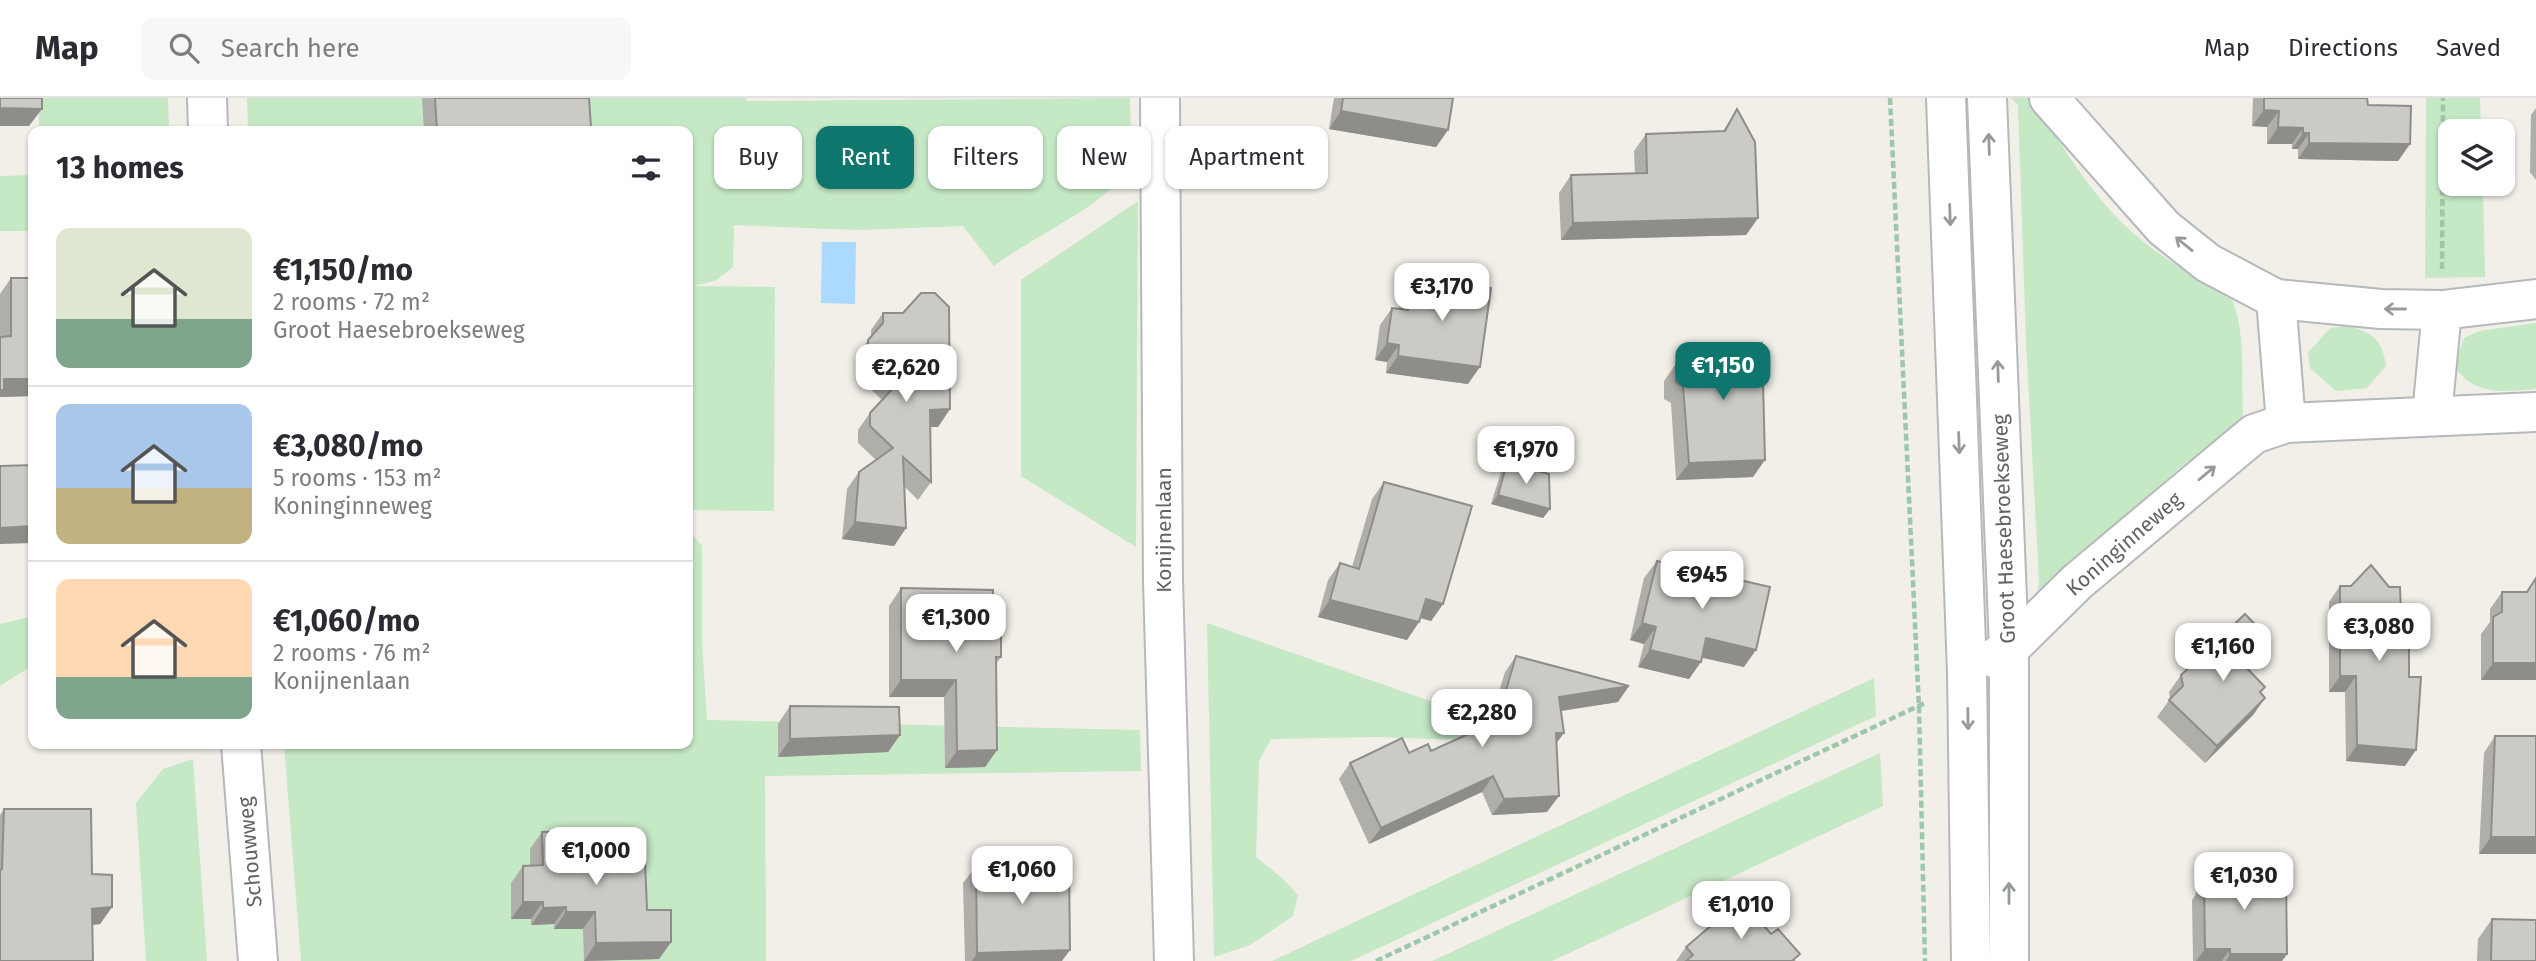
<!DOCTYPE html>
<meta charset="utf-8">
<style>
:root{--surface:#fff;--page:#f7f7f7;--text:#2b2b33;--muted:#7c7c81;--line:#e1e1e2;--accent:#0f766e}
body{margin:0;font-family:"Fira Sans",sans-serif;background:var(--page);color:var(--text);height:100vh;display:flex;flex-direction:column;font-size:26px;white-space:nowrap}
*{box-sizing:border-box;margin:0}
p{font-size:23px;color:var(--muted)}
.icon{flex:none;width:38px;height:38px;fill:none;stroke:currentColor;stroke-width:2;stroke-linecap:round;stroke-linejoin:round}
.map{position:relative;flex:1;overflow:hidden}
.drawer{position:absolute;left:28px;top:28px;width:665px;height:623px;display:flex;flex-direction:column;background:var(--surface);border-radius:14px;box-shadow:0 2px 5px #0004}
.drawer>*{flex:none}
.top-card{position:absolute;left:714px;top:28px;width:665px;height:63px;display:flex;gap:14px}
.tools{position:absolute;left:2438px;top:21px;display:grid;gap:14px}
.tools a{display:grid;place-items:center;width:77px;height:77px;border-radius:14px;background:var(--surface);box-shadow:0 2px 5px #0004;font-size:35px}
.price{position:absolute;translate:-50% -60px;padding:0 16px;border-radius:14px;background:#fff;color:#222;font-size:23px;line-height:46px;filter:drop-shadow(0 2px 4px #0008)}
.price::after{content:'';position:absolute;left:50%;top:42px;width:21px;height:16px;margin-left:-10px;background:inherit;clip-path:polygon(0 0,100% 0,50% 100%)}
.price.selected{background:var(--accent);color:#fff}
ul{padding:0;list-style:none}
li{display:flex;align-items:center;gap:21px;height:175px;padding:0 28px}
li+li{border-top:2px solid var(--line)}
li span{display:grid;place-items:center;flex:none;width:196px;height:140px;border-radius:14px;color:#555}
li>.icon{margin-inline-start:auto}
span .icon{width:84px;height:84px;fill:#fffc;stroke-width:1}
li b{font-size:30px}
h2{display:flex;justify-content:space-between;align-items:center;height:84px;padding:0 28px;font-size:30px}
.pill{padding:0 24px;border-radius:14px;background:var(--surface);box-shadow:0 2px 5px #0004;font-size:24px;line-height:63px}
.pill.selected{background:var(--accent);color:#fff}
header{display:flex;align-items:center;gap:42px;box-sizing:border-box;height:98px;padding:0 35px;background:var(--surface);border-bottom:2px solid var(--line)}
header strong{font-size:33px}
nav{display:flex;gap:38px;margin-inline-start:auto;font-size:24px}
.search{width:490px;height:63px;background:var(--page);display:flex;align-items:center;gap:18px;box-sizing:border-box;padding:0 24px;border-radius:14px;color:var(--muted);font-size:26px}
.map>svg:first-child{display:block}
</style>
<header>
<strong>Map</strong>
<div class="search"><svg class="icon" aria-label="search" viewBox="0 0 24 24"><circle cx="10" cy="10" r="6"/><path d="M15 15l6 6"/></svg>Search here</div>
<nav><a>Map</a><a>Directions</a><a>Saved</a></nav>
</header>
<div class="map">
<svg width="2536" height="863" viewBox="0 0 2536 863">
<rect width="100%" height="100%" fill="#f1efe8"/>
<!-- green -->
<g fill="#c5e8c5">
<path d="M38,0H168L169,33H39Z"/>
<path d="M247,0H746L747,3L1130,0C1130,23 1135,59 1121,79C1101,109 1026,143 994,168L963,128L857,132L734,127L733,169L715,183L693,188L775,189L774,413L688,412V33H248Z"/>
<path d="M2011,0H2032C2064,51 2097,108 2145,145C2172,166 2203,183 2232,202C2246,235 2241,280 2243,316L2240,326L2178,371L2037,502L2039,483L2026,243L2018,7Z"/>
<path d="M2426,0H2480L2481,33H2450V86H2483L2485,179L2425,180Z"/>
<path d="M33,77V133H0V78Z"/>
<path d="M1138,103L1136,449L1021,378V182Z"/>
<path d="M2536,225V291C2503,294 2473,298 2454,267L2464,240L2479,233Z"/>
<path d="M2348,228C2373,234 2382,242 2386,268L2367,290L2336,293L2310,270L2308,255L2330,230Z"/>
<path d="M688,431L702,448V544L707,622L1140,632L1141,673L765,678L766,863H301L284,646H688Z"/>
<path d="M33,518V567L0,588V526Z"/>
<path d="M1207,525L1453,611L1525,644L1376,639L1271,641L1259,663L1256,759L1282,780L1298,797L1293,818L1250,847L1214,859Z"/>
<path d="M1874,580L1876,618L1351,863H1272Z"/>
<path d="M1880,655L1883,708L1552,863H1432Z"/>
<path d="M193,661L207,863H146L136,705L163,671Z"/>
</g>
<!-- water -->
<path fill="#aadaff" d="M822,144H856L855,206L821,205Z"/>
<g fill="none" stroke-linecap="round" stroke-linejoin="round">
<defs>
<g id="minor">
<path d="M207,0L208,33"/>
<path d="M1160,0L1163,483L1174,863"/>
<path d="M1946,0L1967,574L1971,863"/>
<path d="M1987,0L2009,551V863"/>
<path d="M2049,0L2164,130L2208,165L2276,201L2381,211L2442,212L2536,201"/>
<path d="M2276,201L2286,325"/>
<path d="M2432,317L2442,212"/>
<path d="M1994,560L2009,551L2077,484L2254,336L2286,325L2536,314"/>
<path d="M241,646L258,863"/>
</g>
</defs>
<!-- minor casing -->
<use href="#minor" stroke="#b5b8bc" stroke-width="42"/>
<!-- path -->
<g stroke="#9cc7a9" stroke-width="4.5" stroke-dasharray="7 3.5" stroke-linecap="butt">
<path d="M1890,0L1919,610L1925,863"/>
<path d="M2442,171L2443,0"/>
<path d="M1376,863L1927,604"/>
</g>
<!-- minor -->
<use href="#minor" stroke="#fff" stroke-width="38"/>
</g>
<!-- wall -->
<g fill="#afaea9">
<path d="M422,0H589L588,33H424Z"/>
<path d="M1334,0H1453L1448,32L1436,49L1329,31Z"/>
<path d="M2253,0H2367L2368,7L2410,46L2398,63L2298,61V51H2292V46H2267V29L2252,28Z"/>
<path d="M2536,10V82L2530,74L2531,17Z"/>
<path d="M1737,11L1758,120L1746,137L1561,142L1559,95L1571,77L1635,76L1634,53L1646,36L1723,33Z"/>
<path d="M11,180H33V298L0,299V196Z"/>
<path d="M1430,181L1468,286L1386,275L1387,264L1375,262L1380,227L1392,210L1399,211L1400,204L1412,187L1425,189Z"/>
<path d="M883,215L950,311L938,329H930L931,384L918,402L904,388L906,430L894,448L842,441L847,391L859,374L876,362L858,345V332L870,315L882,302L856,277V259L871,238V232Z"/>
<path d="M1689,247L1753,379L1676,382L1671,305L1664,301V283Z"/>
<path d="M1507,365L1550,411L1543,420L1491,406L1501,374Z"/>
<path d="M1384,384L1443,506L1431,523L1420,520L1419,524L1407,542L1318,519L1328,482L1340,465L1352,469L1372,401Z"/>
<path d="M1657,463L1744,569L1702,559L1689,581L1638,569L1644,546L1630,542L1644,480Z"/>
<path d="M2536,480V582H2481V536L2490,524V511L2502,494H2526Z"/>
<path d="M2340,488L2401,514L2409,579L2405,668L2346,663L2345,594H2329V504Z"/>
<path d="M901,490L993,516L1001,559L996,566L997,652L985,669L945,670L944,599H889V508Z"/>
<path d="M2256,557L2244,568L2261,595L2265,600L2253,617L2205,665L2157,619L2170,601L2169,594L2181,577Z"/>
<path d="M1516,558L1618,604L1561,613L1547,714L1492,717L1482,694L1369,746L1339,681L1350,665L1431,653L1489,626L1505,574Z"/>
<path d="M790,608L900,637L888,654L778,659V626Z"/>
<path d="M2495,638H2536V756H2479L2484,655Z"/>
<path d="M4,711L92,776L112,809L100,826L92,827L0,863V717Z"/>
<path d="M542,734L616,763L647,812L671,844L659,861L584,863L583,831H554V826L531,827V821H511V785L523,768L530,767V751Z"/>
<path d="M1009,753L1062,863H965L963,785L976,768L999,767Z"/>
<path d="M2208,766L2287,856L2282,863H2193L2192,802L2196,796V783Z"/>
<path d="M1745,820L1796,863H1676L1686,849Z"/>
<path d="M2492,821L2536,863H2477L2478,841Z"/>
</g>
<!-- shaded-wall -->
<g fill="#8f8d8a">
<path d="M0,10L42,11L29,28H0Z"/>
<path d="M2264,12L2279,13L2267,29L2252,28Z"/>
<path d="M1341,13L1448,32L1436,49L1329,31Z"/>
<path d="M591,29L588,33H529Z"/>
<path d="M2278,29L2303,30L2292,46H2267Z"/>
<path d="M2303,35H2309L2298,51H2292Z"/>
<path d="M2309,45L2410,46L2398,63L2298,61Z"/>
<path d="M1758,120L1746,137L1561,142L1573,125Z"/>
<path d="M1387,245L1399,247L1387,264L1375,262Z"/>
<path d="M1398,258L1480,269L1468,286L1386,275Z"/>
<path d="M4,281H33V298L0,299V287Z"/>
<path d="M950,311L938,329H918L930,312Z"/>
<path d="M1765,362L1753,379L1676,382L1689,365Z"/>
<path d="M1498,397L1550,411L1543,420L1491,406Z"/>
<path d="M855,424L906,430L894,448L842,441Z"/>
<path d="M33,428V445L0,446V430Z"/>
<path d="M1426,501L1443,506L1431,523L1414,518Z"/>
<path d="M1330,502L1419,524L1407,542L1318,519Z"/>
<path d="M1642,525L1656,529L1644,546L1630,542Z"/>
<path d="M1706,540L1756,552L1744,569L1694,558Z"/>
<path d="M2268,540L2256,557L2230,583L2242,565Z"/>
<path d="M1650,552L1701,564L1689,581L1638,569Z"/>
<path d="M2493,565H2536V582H2481Z"/>
<path d="M2340,578H2356L2345,594H2329Z"/>
<path d="M901,582H956L944,599H889Z"/>
<path d="M1629,588L1618,604L1547,615L1559,599Z"/>
<path d="M2265,600L2253,617L2205,665L2217,648Z"/>
<path d="M1556,635H1564L1552,651Z"/>
<path d="M900,637L888,654L778,659L790,641Z"/>
<path d="M2357,647L2416,652L2405,668L2346,663Z"/>
<path d="M997,652L985,669L945,670L957,653Z"/>
<path d="M1493,678L1482,694L1369,746L1381,730Z"/>
<path d="M1559,698L1547,714L1492,717L1504,701Z"/>
<path d="M2491,739H2536V756H2479Z"/>
<path d="M523,804H543L531,821H511Z"/>
<path d="M112,809L100,826L80,828L92,811Z"/>
<path d="M566,809L554,826L531,827L543,810Z"/>
<path d="M566,814H595L583,831H554Z"/>
<path d="M671,844L659,861L584,863L596,845Z"/>
<path d="M2205,851H2230L2222,863H2196Z"/>
<path d="M1070,852L1062,863H972L977,855Z"/>
<path d="M2230,856H2287L2282,863H2226Z"/>
</g>
<!-- building -->
<g fill="#cccac5" stroke="#8f8d8a" stroke-width="2">
<path d="M0,0H42V11L0,10Z"/>
<path d="M435,0H589L591,29L529,33H437Z"/>
<path d="M1343,0H1453L1448,32L1341,13Z"/>
<path d="M2264,0H2367L2368,7L2411,8L2410,46L2309,45V35H2303V30L2278,29L2279,13L2264,12Z"/>
<path d="M1737,11L1755,44L1758,120L1573,125L1571,77L1647,75L1646,36L1725,33Z"/>
<path d="M11,180H33V281H4V292H0V239L11,238Z"/>
<path d="M1430,181L1491,190L1480,269L1398,258L1399,247L1387,245L1392,210L1408,212L1412,187L1429,190Z"/>
<path d="M921,195H935L949,209L950,311L930,312L931,384L903,359L906,430L855,424L859,374L893,350L870,328V315L897,286L868,260V242L883,225V215H903Z"/>
<path d="M1762,245L1765,362L1689,365L1683,288L1676,284V266L1689,247Z"/>
<path d="M1507,365L1549,376L1550,411L1498,397Z"/>
<path d="M33,367V428L0,430V368Z"/>
<path d="M1384,384L1472,408L1443,506L1426,501L1419,524L1330,502L1340,465L1359,471Z"/>
<path d="M1657,463L1770,489L1756,552L1706,540L1701,564L1650,552L1656,529L1642,525Z"/>
<path d="M2371,467L2389,489H2400L2401,514H2409V579H2421L2416,652L2357,647L2356,578H2340V488H2351Z"/>
<path d="M2536,480V565H2493V519L2502,514V494H2527Z"/>
<path d="M901,490L993,492V516H1001V559H996L997,652L957,653L956,582H901Z"/>
<path d="M2245,516L2268,540L2242,565L2265,589L2260,594L2265,600L2217,648L2169,602L2183,588L2181,577Z"/>
<path d="M1516,558L1629,588L1559,599L1564,635H1556L1559,698L1504,701L1493,678L1381,730L1350,665L1402,640L1409,655L1428,646L1431,653L1497,623Z"/>
<path d="M790,608L899,609L900,637L790,641Z"/>
<path d="M2495,638H2536V739H2491Z"/>
<path d="M4,711H91L92,776L112,777V809L92,811L93,863H0V772L2,771Z"/>
<path d="M615,732L616,763L645,762L647,812H671V844L596,845L595,814H566V809L543,810V804H523V768L543,767L542,734Z"/>
<path d="M1009,753H1027L1036,767L1069,768L1070,852L977,855L976,768L1000,767Z"/>
<path d="M2243,765L2244,783L2286,782L2287,856H2230V851H2205L2204,784H2208V766Z"/>
<path d="M1734,808L1745,820L1752,814L1771,836L1778,831L1800,856L1792,863H1686L1693,857L1686,849Z"/>
<path d="M2492,821L2536,822V863H2491Z"/>
</g>
<!-- one-way arrows -->
<defs><path id="oneway-shaft" d="M-6 0H5M1.5-3L5.5 0L1.5 3" fill="none" stroke-width="1.6" stroke-linecap="round" stroke-linejoin="round" transform="scale(1.75)"/></defs>
<g stroke="#979a9d">
<use href="#oneway-shaft" transform="translate(1989 46) rotate(-92)"/>
<use href="#oneway-shaft" transform="translate(1950 117) rotate(88)"/>
<use href="#oneway-shaft" transform="translate(2184 146) rotate(-141)"/>
<use href="#oneway-shaft" transform="translate(2395 211) rotate(-180)"/>
<use href="#oneway-shaft" transform="translate(1998 273) rotate(-92)"/>
<use href="#oneway-shaft" transform="translate(1959 345) rotate(88)"/>
<use href="#oneway-shaft" transform="translate(2207 375) rotate(-40)"/>
<use href="#oneway-shaft" transform="translate(1968 621) rotate(89)"/>
<use href="#oneway-shaft" transform="translate(2009 795) rotate(-90)"/>
</g>
<g text-anchor="middle" stroke-width="5" stroke-linejoin="round" paint-order="stroke">
<!-- street labels -->
<g font-size="21" fill="#5f6368" stroke="#fff">
<text transform="translate(2004 431) rotate(-92)" y="7">Groot Haesebroekseweg</text>
<text transform="translate(1164 432) rotate(-90)" y="7">Konijnenlaan</text>
<text transform="translate(2124 446) rotate(-41)" y="7">Koninginneweg</text>
<text transform="translate(250 754) rotate(-95)" y="7">Schouwweg</text>
</g>
</g>
</svg>
<div class="tools">
<a><svg class="icon" aria-label="layers" viewBox="0 0 24 24"><path d="M12 4l9 5-9 5-9-5zM3 14l9 5 9-5"/></svg></a>
</div>
<b class="price" style="left:1442px;top:225px">€3,170</b>
<b class="price selected" style="left:1723px;top:304px">€1,150</b>
<b class="price" style="left:906px;top:306px">€2,620</b>
<b class="price" style="left:1526px;top:388px">€1,970</b>
<b class="price" style="left:1702px;top:513px">€945</b>
<b class="price" style="left:956px;top:556px">€1,300</b>
<b class="price" style="left:2379px;top:565px">€3,080</b>
<b class="price" style="left:2223px;top:585px">€1,160</b>
<b class="price" style="left:1482px;top:651px">€2,280</b>
<b class="price" style="left:596px;top:789px">€1,000</b>
<b class="price" style="left:1022px;top:808px">€1,060</b>
<b class="price" style="left:2244px;top:814px">€1,030</b>
<b class="price" style="left:1741px;top:843px">€1,010</b>
<div class="top-card">
<a class="pill">Buy</a>
<a class="pill selected">Rent</a>
<a class="pill">Filters</a>
<a class="pill">New</a>
<a class="pill">Apartment</a>
</div>
<section class="drawer">
<h2>13 homes<svg class="icon" aria-label="filters" viewBox="0 0 24 24"><path d="M4 7h16M4 17h16"/><circle cx="9" cy="7" r="2"/><circle cx="15" cy="17" r="2"/></svg></h2>
<ul>
<li><span style="background:linear-gradient(#dfe7d0 65%,#7fa58c 0)"><svg class="icon" aria-label="home" viewBox="0 0 24 24"><path d="M3 11l9-7 9 7M6 9v11h12V9"/></svg></span><div><b>€1,150/mo</b><p>2 rooms · 72 m²</p><p>Groot Haesebroekseweg</p></div></li>
<li><span style="background:linear-gradient(#a9c7e8 60%,#c2b280 0)"><svg class="icon" aria-label="home" viewBox="0 0 24 24"><path d="M3 11l9-7 9 7M6 9v11h12V9"/></svg></span><div><b>€3,080/mo</b><p>5 rooms · 153 m²</p><p>Koninginneweg</p></div></li>
<li><span style="background:linear-gradient(#ffd9b3 70%,#7fa58c 0)"><svg class="icon" aria-label="home" viewBox="0 0 24 24"><path d="M3 11l9-7 9 7M6 9v11h12V9"/></svg></span><div><b>€1,060/mo</b><p>2 rooms · 76 m²</p><p>Konijnenlaan</p></div></li>
</ul>
</section>
</div>
